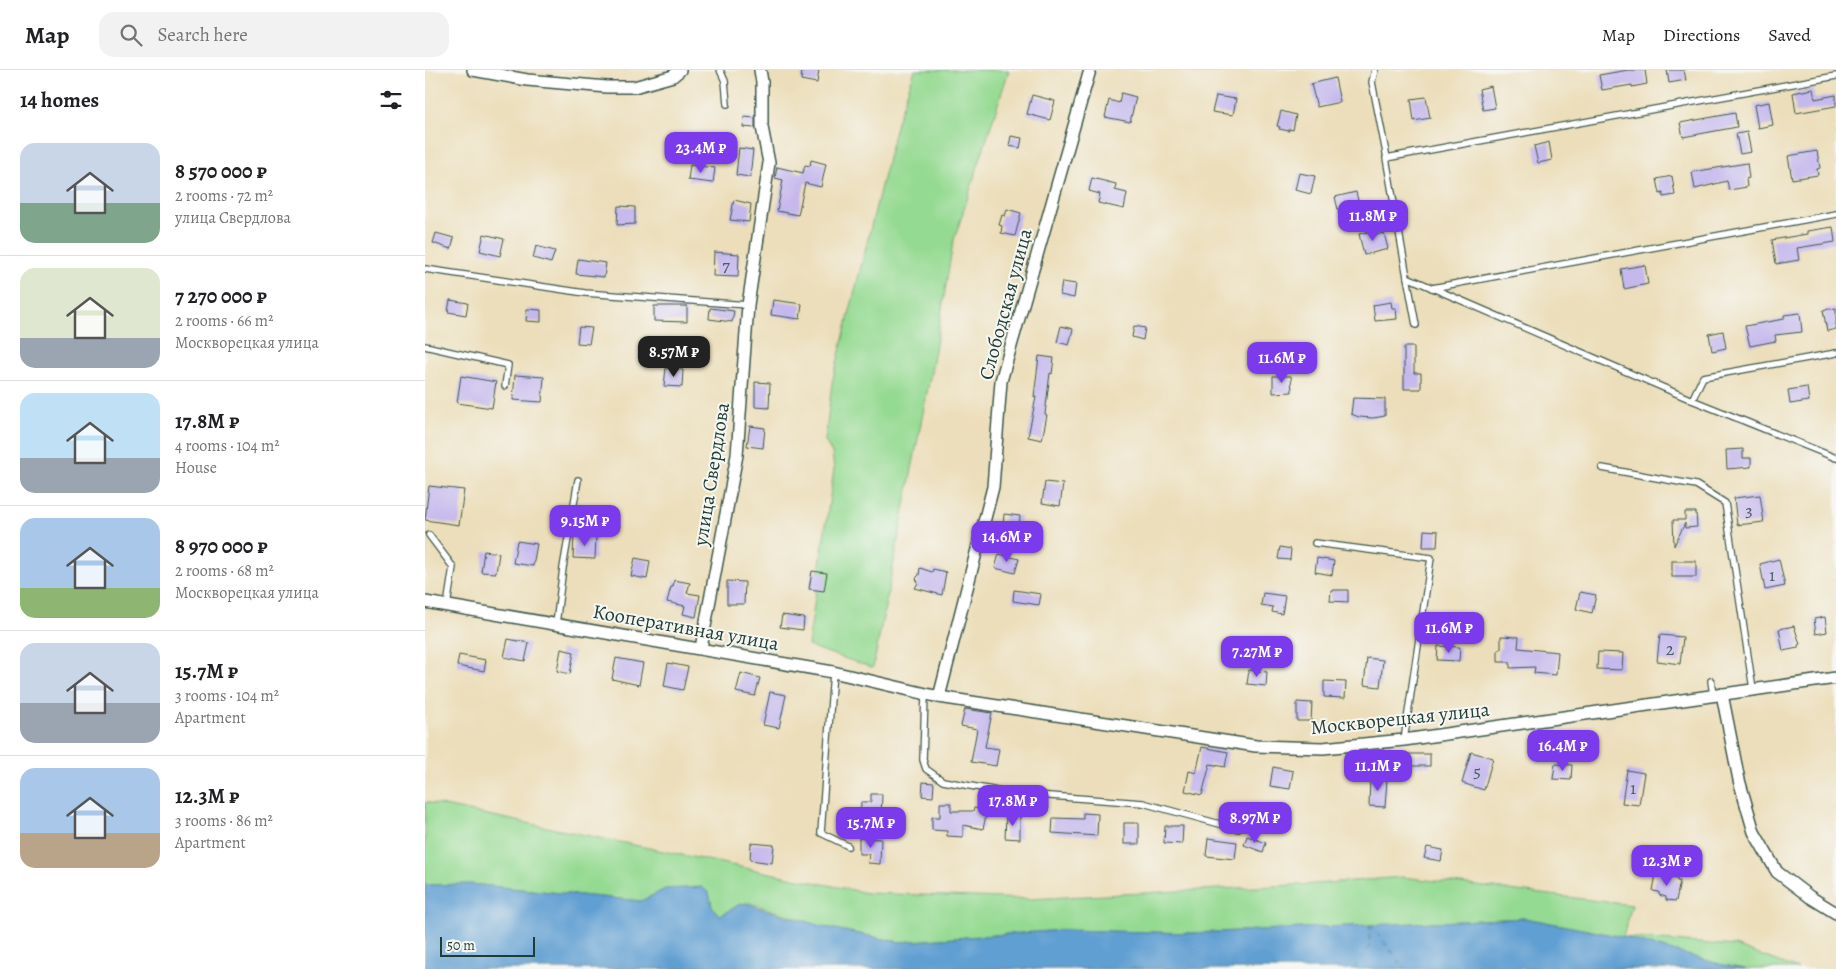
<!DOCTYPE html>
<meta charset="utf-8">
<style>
:root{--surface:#fff;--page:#f2f2f2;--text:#202124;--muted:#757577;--line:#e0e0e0;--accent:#7c3aed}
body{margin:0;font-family:Alegreya,serif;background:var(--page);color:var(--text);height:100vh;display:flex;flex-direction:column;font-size:19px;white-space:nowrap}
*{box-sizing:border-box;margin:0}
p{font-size:16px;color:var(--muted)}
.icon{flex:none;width:28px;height:28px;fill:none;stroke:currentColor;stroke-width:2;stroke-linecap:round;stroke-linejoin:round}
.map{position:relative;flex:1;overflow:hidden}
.drawer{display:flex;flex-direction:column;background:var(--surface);width:425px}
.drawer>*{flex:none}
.scale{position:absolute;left:15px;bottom:12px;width:95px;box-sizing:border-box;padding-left:5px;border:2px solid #1f3d34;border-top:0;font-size:14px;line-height:18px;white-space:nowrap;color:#1f3d34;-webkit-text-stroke:4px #f6f6f2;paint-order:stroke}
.price{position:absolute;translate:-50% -42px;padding:0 11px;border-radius:10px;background:var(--accent);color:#fff;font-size:16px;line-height:32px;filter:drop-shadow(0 1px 2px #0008)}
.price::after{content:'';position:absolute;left:50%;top:30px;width:15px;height:11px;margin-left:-8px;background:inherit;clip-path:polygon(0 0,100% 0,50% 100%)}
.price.active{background:#222;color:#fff}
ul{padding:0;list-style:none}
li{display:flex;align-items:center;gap:15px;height:125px;padding:0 20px}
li+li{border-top:1px solid var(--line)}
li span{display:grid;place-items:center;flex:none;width:140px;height:100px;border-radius:15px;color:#555}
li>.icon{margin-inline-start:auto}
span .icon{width:60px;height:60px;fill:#fffc;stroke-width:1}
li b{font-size:21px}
h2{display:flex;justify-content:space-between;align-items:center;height:60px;padding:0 20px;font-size:21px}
header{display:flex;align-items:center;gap:30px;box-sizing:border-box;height:70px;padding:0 25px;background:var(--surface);border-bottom:1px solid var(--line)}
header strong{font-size:24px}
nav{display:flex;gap:28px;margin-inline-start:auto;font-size:18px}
.search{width:350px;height:45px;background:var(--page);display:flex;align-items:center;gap:12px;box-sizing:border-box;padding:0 18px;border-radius:15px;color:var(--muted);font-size:19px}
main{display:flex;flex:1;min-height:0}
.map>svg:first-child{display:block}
</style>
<header>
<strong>Map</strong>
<div class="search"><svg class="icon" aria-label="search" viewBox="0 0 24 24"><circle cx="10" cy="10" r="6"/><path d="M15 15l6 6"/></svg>Search here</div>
<nav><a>Map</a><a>Directions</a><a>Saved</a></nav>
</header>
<main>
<section class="drawer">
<h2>14 homes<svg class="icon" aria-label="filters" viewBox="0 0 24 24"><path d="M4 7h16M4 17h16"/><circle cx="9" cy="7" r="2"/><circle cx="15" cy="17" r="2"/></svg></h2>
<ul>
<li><span style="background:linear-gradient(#c9d6e8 60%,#7fa58c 0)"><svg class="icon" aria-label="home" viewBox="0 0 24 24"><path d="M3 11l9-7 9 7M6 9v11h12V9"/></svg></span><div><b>8 570 000 ₽</b><p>2 rooms · 72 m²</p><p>улица Свердлова</p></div></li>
<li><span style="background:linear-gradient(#dfe7d0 70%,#9aa5b1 0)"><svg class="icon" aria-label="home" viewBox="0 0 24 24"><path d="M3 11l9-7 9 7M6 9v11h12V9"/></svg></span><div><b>7 270 000 ₽</b><p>2 rooms · 66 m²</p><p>Москворецкая улица</p></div></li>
<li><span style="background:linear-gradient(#bfe0f5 65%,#9aa5b1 0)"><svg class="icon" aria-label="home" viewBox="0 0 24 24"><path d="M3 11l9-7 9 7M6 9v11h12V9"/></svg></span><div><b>17.8M ₽</b><p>4 rooms · 104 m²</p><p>House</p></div></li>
<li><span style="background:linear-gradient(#a9c7e8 70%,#8fb573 0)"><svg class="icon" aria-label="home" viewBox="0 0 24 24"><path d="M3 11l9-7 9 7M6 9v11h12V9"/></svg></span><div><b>8 970 000 ₽</b><p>2 rooms · 68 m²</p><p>Москворецкая улица</p></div></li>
<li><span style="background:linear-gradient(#c9d6e8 60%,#9aa5b1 0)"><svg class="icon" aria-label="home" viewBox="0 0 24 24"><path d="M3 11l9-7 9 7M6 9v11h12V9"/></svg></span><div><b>15.7M ₽</b><p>3 rooms · 104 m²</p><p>Apartment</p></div></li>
<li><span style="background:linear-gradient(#a9c7e8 65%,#b9a48a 0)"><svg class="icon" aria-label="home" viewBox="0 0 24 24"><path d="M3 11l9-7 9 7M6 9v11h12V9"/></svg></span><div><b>12.3M ₽</b><p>3 rooms · 86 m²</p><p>Apartment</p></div></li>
</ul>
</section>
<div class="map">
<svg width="1411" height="899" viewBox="0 0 1411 899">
<rect width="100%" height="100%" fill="#f6f6f2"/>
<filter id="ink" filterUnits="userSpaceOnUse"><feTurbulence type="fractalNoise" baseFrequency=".02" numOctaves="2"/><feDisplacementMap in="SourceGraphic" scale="10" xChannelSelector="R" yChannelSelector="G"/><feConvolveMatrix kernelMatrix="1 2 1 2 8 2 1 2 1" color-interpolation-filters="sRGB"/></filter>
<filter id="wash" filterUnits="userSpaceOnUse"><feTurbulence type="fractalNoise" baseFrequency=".0096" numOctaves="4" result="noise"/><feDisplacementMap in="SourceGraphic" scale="20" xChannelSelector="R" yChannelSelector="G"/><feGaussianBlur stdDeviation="1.12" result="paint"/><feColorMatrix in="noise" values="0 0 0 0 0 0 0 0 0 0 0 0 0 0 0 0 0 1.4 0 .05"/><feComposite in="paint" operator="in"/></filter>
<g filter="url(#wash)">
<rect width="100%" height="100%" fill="#ecdeba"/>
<!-- green -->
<g fill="#95da92" stroke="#5a8c63">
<path d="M490,0H584L528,173L508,292L448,598L383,576L409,399L407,383L400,371L407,313L472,52Z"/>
<path d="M0,732L442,823L604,829L889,814L978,807L1207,835L1198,867L1310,876L1373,899H1320L1298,895L1198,867L1100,848L769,863L638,860L474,872L400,857L325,833C310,832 308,842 294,845L287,836L284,823L240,820L216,831L45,814L0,815Z"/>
</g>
<!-- water -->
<path fill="#609fd2" stroke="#406e83" d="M45,814L216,831L240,819L277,817L284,823L287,836L294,845C311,841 312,827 332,837L400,857L474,872L638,860L769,863L1100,848L1198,867L1298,895L1320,899H0V815Z"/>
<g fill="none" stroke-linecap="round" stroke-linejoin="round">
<!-- ferry -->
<g stroke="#325a63" stroke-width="1" stroke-dasharray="6 5" stroke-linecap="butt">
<path d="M945,854L980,899"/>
<path d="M929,899L944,877L945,855"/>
</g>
</g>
<g id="blocks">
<!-- building -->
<g fill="#c5b8ed">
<path d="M377,0H394L392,13L376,10Z"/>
<path d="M1203,0H1220L1222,14L1207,17V15L1177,20L1174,5Z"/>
<path d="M1242,0H1259L1261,10L1244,13Z"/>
<path d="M910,8L915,32L892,37L886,14Z"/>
<path d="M1066,16L1070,38L1058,40L1054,19Z"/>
<path d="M1388,19L1390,29L1411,25V36L1371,43L1368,23Z"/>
<path d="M696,23L711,27L705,52L680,47L684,30L694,33Z"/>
<path d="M607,25L630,31L625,50L602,44Z"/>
<path d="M791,26L811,29L808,45L787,42Z"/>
<path d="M1001,27L1005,48L989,51L986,29Z"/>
<path d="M1344,32L1348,55L1333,58L1329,35Z"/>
<path d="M856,41L871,45L868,60L864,59V61L854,59L855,57L852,56Z"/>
<path d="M1310,43L1312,57L1258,67L1255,53Z"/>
<path d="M319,47L330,48V58L318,57Z"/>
<path d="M1322,62L1326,82L1315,84L1311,64Z"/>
<path d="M586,66L597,68L595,78L584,76Z"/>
<path d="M1124,72L1127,90L1113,93L1109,76Z"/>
<path d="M314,78L328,80L325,107L311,105Z"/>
<path d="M1392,81L1395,98L1392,99L1393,105L1367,109L1363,86Z"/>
<path d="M386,90L401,94L396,117L380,113L373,145L352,141L358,110L350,108L352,97L378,103L380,95L385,96Z"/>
<path d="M1322,93L1324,108L1321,109L1322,117L1304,120L1302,111L1270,119L1267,102Z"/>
<path d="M265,95L290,98L288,113L263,110Z"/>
<path d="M874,103L890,106L886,124L870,120Z"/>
<path d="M1247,106L1250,125L1238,127V123L1235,124L1232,109Z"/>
<path d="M667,108L691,114L690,120L702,123L699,139L673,133L675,124L664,121Z"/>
<path d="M931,122L936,143L915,148L910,127Z"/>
<path d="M309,130L326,134L324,152L305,150Z"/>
<path d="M193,136L210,137V154L192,155Z"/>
<path d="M582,139L596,143L590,166L576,163L577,156L574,155L577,145L580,146Z"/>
<path d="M1408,157L1410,172L1372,178L1374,190L1351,194L1347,170L1382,164V161Z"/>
<path d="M950,160L951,165L959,163L963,179L939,185L934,164Z"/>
<path d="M11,163L29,168L26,179L8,173Z"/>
<path d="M59,164L79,169L75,186L55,181Z"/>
<path d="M111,176L130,181L126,193L108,188Z"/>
<path d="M289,182L314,184L313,207L288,206Z"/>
<path d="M153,189L181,193L179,207L151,204Z"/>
<path d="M1220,195L1223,214L1199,219L1196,199Z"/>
<path d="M637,212L651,214L649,228L635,225Z"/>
<path d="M25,230L43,233L41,245L23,242Z"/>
<path d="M348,230L377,234L375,249L346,245Z"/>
<path d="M966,232L967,238H971L972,249L950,251L948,235Z"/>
<path d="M229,236H262V252L229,251Z"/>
<path d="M285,238L309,241L307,252L284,249Z"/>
<path d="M1411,238V259L1402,261L1398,240Z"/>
<path d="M102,239L116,240V252L101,251Z"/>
<path d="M1375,243L1377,262L1350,265L1351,271L1325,276L1320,256L1359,249V245Z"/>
<path d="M636,256L648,259L644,275L632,272Z"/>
<path d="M709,256L720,258L718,270L707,267Z"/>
<path d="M154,257L167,258L164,274L152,273Z"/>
<path d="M1298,261L1301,278L1287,281L1284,264Z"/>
<path d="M979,277H989V303H996V319H979Z"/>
<path d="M614,286L629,288L627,304L625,303L620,344L622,345L617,370L603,367L611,327H609Z"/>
<path d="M241,298L258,300L257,317L239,316Z"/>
<path d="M90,305L119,307L117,332L88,330Z"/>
<path d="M36,306L71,312L67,338L32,333Z"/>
<path d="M848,306H866L867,322L848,323Z"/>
<path d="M330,312L345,313L344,338L330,337Z"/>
<path d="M1382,317L1384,331L1365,334L1363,320Z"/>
<path d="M928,328L960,329V346L948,348L934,347L926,344Z"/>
<path d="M325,356L340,358L338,378L322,376Z"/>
<path d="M1318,379V388H1326V397L1302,399L1301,380Z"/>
<path d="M620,412L638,414L635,436L617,433Z"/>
<path d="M4,416L39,420L34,455L0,450Z"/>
<path d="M1335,425L1339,452L1312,455L1309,428Z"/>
<path d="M1260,442H1271L1272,457L1260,458V453L1249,476L1248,450H1260Z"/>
<path d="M579,444L595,446L594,458L578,456Z"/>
<path d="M999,460L1013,461L1012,477H998Z"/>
<path d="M149,464L171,465L170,489L148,488Z"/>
<path d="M92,471L112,474L108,496L88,493Z"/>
<path d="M855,477L866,479L865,490L853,489Z"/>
<path d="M59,481L74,483L71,503L56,502Z"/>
<path d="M574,484L594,489L590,503L570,498Z"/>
<path d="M210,488L225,491L222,509L206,506Z"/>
<path d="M892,488L909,491L907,505L890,502Z"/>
<path d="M1354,489L1360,516L1340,520L1335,494Z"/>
<rect x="1247" y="491" width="24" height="16"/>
<path d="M495,498L507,502L508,499L521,502L517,525L490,518L493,513L491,508L494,505Z"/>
<path d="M387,501L402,503L399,521L384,519Z"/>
<path d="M249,510L265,513L262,523L275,525L271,547L258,544L260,536L242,532L246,517H248Z"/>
<path d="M302,511L320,512L319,534H302Z"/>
<path d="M589,520L616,524L614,535L588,531Z"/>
<path d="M906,520H923V532L905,531Z"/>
<path d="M1155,522L1171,525L1167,543L1151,539Z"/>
<path d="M838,523L860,526L857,544L847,542L848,537L836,535Z"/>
<path d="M357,545L379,548L378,560L355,557Z"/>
<path d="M1400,547L1402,562L1391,564L1389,549Z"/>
<path d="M1369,556L1375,574L1373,575V578L1358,581L1354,559Z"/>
<path d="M1235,565L1258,567L1255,594L1232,591Z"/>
<path d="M1076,566L1094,567L1093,578L1133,582L1131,605L1109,603L1110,597L1085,598V592H1073V580L1076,579Z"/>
<path d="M83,569L104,573L100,591L79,587Z"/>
<path d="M1013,576L1035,577L1034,591L1012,590Z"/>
<path d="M136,579L149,582L145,604L132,601Z"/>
<path d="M1173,582L1198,583L1197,600L1172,599Z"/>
<path d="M34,585L61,590L59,601L32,596Z"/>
<path d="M191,588L218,593L214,615L187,609Z"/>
<path d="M942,588L958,590L955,617L939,615Z"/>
<path d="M243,593L263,597L258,620L239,616Z"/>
<path d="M824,600L842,602L841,616L822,614Z"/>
<path d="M316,603L335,608L330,626L311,622Z"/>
<path d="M899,611L921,612L920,628L899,627Z"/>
<path d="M345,622L361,625L354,658L338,655Z"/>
<path d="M872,632L887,633L886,651H872Z"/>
<path d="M540,639L567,643L560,677L574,679L571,696L546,692L552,659L536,656Z"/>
<path d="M777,677L803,682L800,697L785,694L777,725L760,721L764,701L771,703Z"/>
<path d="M1046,682L1068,688L1059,720L1037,713Z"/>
<rect x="979" y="684" width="26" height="12"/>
<path d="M1130,694L1147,695L1146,710L1128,709Z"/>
<path d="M848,697L868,701L865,719L845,716Z"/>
<path d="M1202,700L1219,703L1214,735L1197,733Z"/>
<path d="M945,708L962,709L960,737L944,736Z"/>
<path d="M498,712L509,713L508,727L497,726Z"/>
<path d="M446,724H457L456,749L435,748L436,732H446Z"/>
<path d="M515,733H526V741H548L549,738L562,741L558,759L538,755V767L522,766V761L507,760V747H515Z"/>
<path d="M658,743L673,744L672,766L627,763L628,748L658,749Z"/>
<path d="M581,745H595V769L580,768Z"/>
<rect x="699" y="753" width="15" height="21"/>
<path d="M740,756H758L757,774L739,773Z"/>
<path d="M822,766L841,773L838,782L819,775Z"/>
<path d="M434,768L456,769L455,794L443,793L444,784H434Z"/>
<path d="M783,768L812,772L810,789L781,786Z"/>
<path d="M326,773L349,775L347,793L325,790Z"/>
<path d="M1002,777L1018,780L1016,791L999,788Z"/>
<path d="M1231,804L1252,808V811H1255L1251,831L1241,830V827L1234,825V822L1228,821Z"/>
</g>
</g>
</g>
<g filter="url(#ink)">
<use href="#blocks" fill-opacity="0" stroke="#3e5548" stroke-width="1"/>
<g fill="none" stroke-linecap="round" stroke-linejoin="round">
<defs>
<g id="lane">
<path d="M295,0L300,11L302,34"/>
<path d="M950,0L947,12L962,88"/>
<path d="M0,199L160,223L323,235"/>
<path d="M982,207L961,88L1411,6"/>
<path d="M1007,218L1411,144"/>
<path d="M991,255L982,207L1267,330"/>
<path d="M0,276L83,295L80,316"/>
<path d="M1411,283L1278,307L1267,330L1411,388"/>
<path d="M1177,398L1271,415L1300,433L1328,619"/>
<path d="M4,465L28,497L22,536"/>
<path d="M890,473L1006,488L979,670"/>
<path d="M131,554L138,498L153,410"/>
<path d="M408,602L396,763L423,776"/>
<path d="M1286,611L1288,625"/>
<path d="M500,624L498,690L501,699L518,711L584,723L718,733L813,759"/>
</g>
<g id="street">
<path d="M48,0L102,10L182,17H209L248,6L255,0"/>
<path d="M0,532L408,602L514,627L831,676L898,678L979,670L1411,608"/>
<path d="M276,578L312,385L323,235L344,93L337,57V12L335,0"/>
<path d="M1297,624L1314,710L1329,762L1352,802L1385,827L1411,843"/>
<path d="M514,627L568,417L576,311L665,0"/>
</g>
</defs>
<!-- lane casing -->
<use href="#lane" stroke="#3e5548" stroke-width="8"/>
<!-- street casing -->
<use href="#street" stroke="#3e5548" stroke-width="14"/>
<!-- lane -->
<use href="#lane" stroke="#fff" stroke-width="5.5"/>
<!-- street -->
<use href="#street" stroke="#fff" stroke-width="11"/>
</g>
</g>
<g text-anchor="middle" stroke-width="4" stroke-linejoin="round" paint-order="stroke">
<!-- number labels -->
<g font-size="18" fill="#485c62">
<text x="301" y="201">7</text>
<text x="1324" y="446">3</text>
<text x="1347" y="511">1</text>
<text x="1245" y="585">2</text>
<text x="1052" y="707">5</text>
<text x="1208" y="724">1</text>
</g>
<!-- street labels -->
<g font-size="20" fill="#1f3d34" stroke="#f6f6f2">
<text transform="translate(580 234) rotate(-75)" y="7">Слободская улица</text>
<text transform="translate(286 404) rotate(-81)" y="7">улица Свердлова</text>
<text transform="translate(261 557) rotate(10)" y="7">Кооперативная улица</text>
<text transform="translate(975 648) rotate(-6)" y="7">Москворецкая улица</text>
</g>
</g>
</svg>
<div class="scale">50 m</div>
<b class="price" style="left:276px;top:104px">23.4M ₽</b>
<b class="price" style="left:948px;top:172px">11.8M ₽</b>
<b class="price active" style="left:249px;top:308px">8.57M ₽</b>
<b class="price" style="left:857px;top:314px">11.6M ₽</b>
<b class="price" style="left:160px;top:477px">9.15M ₽</b>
<b class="price" style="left:582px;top:493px">14.6M ₽</b>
<b class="price" style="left:1024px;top:584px">11.6M ₽</b>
<b class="price" style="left:832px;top:608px">7.27M ₽</b>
<b class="price" style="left:1138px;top:702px">16.4M ₽</b>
<b class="price" style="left:953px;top:722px">11.1M ₽</b>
<b class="price" style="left:588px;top:757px">17.8M ₽</b>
<b class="price" style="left:830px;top:774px">8.97M ₽</b>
<b class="price" style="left:446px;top:779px">15.7M ₽</b>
<b class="price" style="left:1242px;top:817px">12.3M ₽</b>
</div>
</main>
